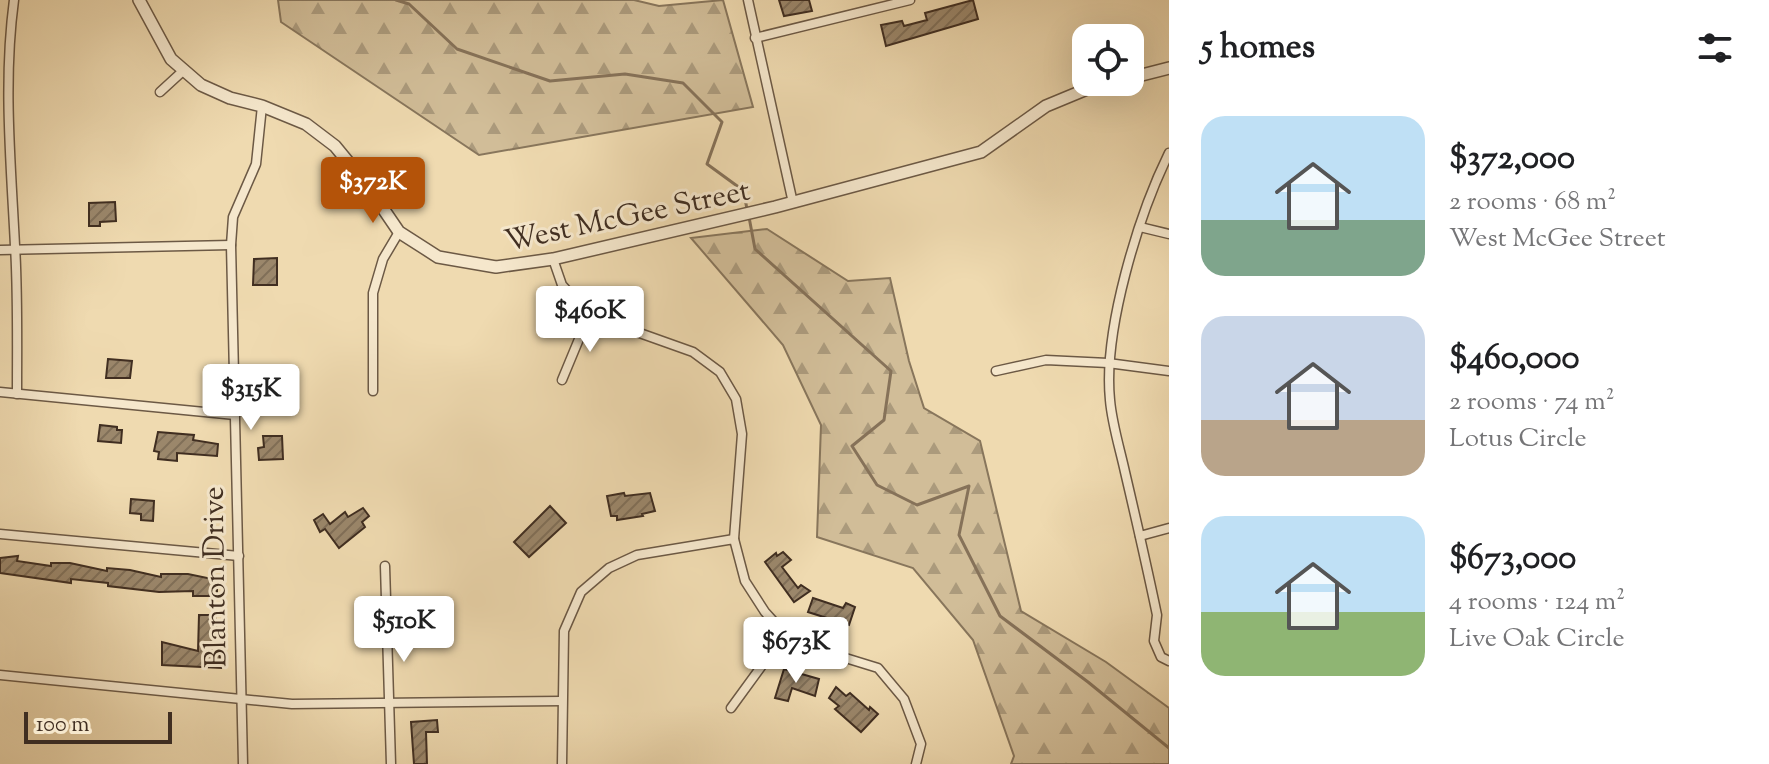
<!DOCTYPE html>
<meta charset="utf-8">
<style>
:root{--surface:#fff;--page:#f2f2f2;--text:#202124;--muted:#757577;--accent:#b45309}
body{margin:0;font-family:"Sorts Mill Goudy",serif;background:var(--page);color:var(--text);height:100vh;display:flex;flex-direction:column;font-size:30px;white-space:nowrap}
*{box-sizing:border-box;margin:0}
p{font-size:26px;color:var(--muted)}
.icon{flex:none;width:44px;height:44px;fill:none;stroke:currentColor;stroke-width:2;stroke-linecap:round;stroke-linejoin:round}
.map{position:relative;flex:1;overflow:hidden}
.details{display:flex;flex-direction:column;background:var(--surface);width:600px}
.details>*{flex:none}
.fabs{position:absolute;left:1072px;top:24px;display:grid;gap:16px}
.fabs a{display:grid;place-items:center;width:72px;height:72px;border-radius:16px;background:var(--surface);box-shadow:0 8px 32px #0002;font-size:40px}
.scale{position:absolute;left:24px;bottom:20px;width:148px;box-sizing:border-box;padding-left:8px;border:4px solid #402e21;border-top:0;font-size:22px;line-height:28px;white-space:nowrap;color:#402e21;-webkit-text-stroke:6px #f5e7cc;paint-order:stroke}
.price{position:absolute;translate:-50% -68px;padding:0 18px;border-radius:8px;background:#fff;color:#222;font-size:26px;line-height:52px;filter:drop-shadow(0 2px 4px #0008)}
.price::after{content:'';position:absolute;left:50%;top:48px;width:24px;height:18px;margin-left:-12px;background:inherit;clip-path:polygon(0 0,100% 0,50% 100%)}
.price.selected{background:var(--accent);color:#fff}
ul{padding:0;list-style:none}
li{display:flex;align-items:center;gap:24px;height:200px;padding:0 32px}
li span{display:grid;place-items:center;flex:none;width:224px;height:160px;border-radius:24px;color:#555}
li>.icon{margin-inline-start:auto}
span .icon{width:96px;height:96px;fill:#fffc;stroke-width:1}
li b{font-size:34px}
h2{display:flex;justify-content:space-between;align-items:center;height:96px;padding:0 32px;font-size:34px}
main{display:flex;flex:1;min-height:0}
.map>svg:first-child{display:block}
</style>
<main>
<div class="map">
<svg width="1169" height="764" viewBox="0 0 1169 764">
<defs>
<pattern id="forest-firs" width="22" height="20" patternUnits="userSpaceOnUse" patternTransform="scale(2)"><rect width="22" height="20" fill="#d1bd98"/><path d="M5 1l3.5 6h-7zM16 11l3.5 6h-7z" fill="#ab9a7c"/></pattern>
<pattern id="building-hatch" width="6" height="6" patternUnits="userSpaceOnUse" patternTransform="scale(2)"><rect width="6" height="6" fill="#9b876b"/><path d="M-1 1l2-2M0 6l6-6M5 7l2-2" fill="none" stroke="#806f58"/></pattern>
</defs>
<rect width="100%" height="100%" fill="#efdab0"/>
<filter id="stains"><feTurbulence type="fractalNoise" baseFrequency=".0025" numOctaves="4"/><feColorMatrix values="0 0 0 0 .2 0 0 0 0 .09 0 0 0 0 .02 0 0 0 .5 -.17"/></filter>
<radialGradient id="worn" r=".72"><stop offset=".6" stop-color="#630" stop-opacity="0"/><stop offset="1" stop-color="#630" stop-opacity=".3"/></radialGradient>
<!-- forest -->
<g fill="url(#forest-firs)" stroke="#88765c" stroke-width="2">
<path d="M278,0H634L659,6L723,0L753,107L479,155L281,22Z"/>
<path d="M767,229L848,281L890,278L909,361L924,408L980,441L1021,611L1106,662L1169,708V764H1011L1014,756L973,640L913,568L817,537L821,425L783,345L691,238Z"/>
</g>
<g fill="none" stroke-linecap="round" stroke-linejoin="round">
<!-- stream -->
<g stroke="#867259" stroke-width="3">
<path d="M396,0L409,4L457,49L550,81L625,74L683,83L722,122L707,164L744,191L747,210"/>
<path d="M749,217L755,249L891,371L884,420L852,446L877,485L917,505L969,486L959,535L1000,616L1088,682L1169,748"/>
</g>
</g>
<!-- building -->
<g fill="url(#building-hatch)" stroke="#402e21" stroke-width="2">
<path d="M779,0H809L812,11L784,16Z"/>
<path d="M973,0L978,19L886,46L881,25L902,21L904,26L927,20L925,13Z"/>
<path d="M115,202L116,221L100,222V226H89V203Z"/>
<path d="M277,258V285H253L254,259Z"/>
<path d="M108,359L132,361L130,378H106Z"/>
<path d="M100,425L117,427V430H122L121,443L98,441Z"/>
<path d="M158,432L194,435L193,440L218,444L217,456L177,453V461L158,459L159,452L154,451Z"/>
<path d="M263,436H282L283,459L259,460L258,448L264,447Z"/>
<path d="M624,493L625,496L650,493L655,511L642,514L643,516L617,520V516H611L607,496Z"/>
<path d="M131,499L154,501L153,521L141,520V514L130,513Z"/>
<path d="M550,506L566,523L529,557L514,542Z"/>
<path d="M363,508L369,516L362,522L365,527L339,548L325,529L320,532L314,520L323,514L330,524L345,512L348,517Z"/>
<path d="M783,552L791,560L782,567L798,588L801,585L810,591L794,602L765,562L776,553L777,556Z"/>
<path d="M18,556L17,561L51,566V563H70L107,571V568L130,570L161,577V574H188L217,580V596H193V591L159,592L108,586V583L71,579V583L0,573V558Z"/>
<path d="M813,598L843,608L846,603L855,607L849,625L808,612Z"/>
<path d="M199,615H215L221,668L162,665V642L198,651Z"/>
<path d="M784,669L819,679L815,696L792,688L788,701L775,698Z"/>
<path d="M836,687L846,696L850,693L869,710L870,707L878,714L861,732L835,709L839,706L829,698Z"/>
<path d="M437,720L438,732H426L427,764H414L411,722Z"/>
</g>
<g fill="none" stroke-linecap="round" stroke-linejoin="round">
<defs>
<g id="minor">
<path d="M14,0C3,82 11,164 15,246C18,295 17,344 17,394"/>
<path d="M748,0L793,203"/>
<path d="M755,38L910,0"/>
<path d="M160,92L184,70"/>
<path d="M1169,153C1138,216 1103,331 1110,400C1112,424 1120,449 1125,472C1136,519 1147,567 1157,615L1154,641L1161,657L1169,661"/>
<path d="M1140,227L1169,234"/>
<path d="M0,250L231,245"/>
<path d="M553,259L562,285L589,315L693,352L720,372L736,399L742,434L734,539"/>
<path d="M996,371L1046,360L1108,363L1169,371"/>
<path d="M562,380L589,315"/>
<path d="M373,391V293L383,259L399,232"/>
<path d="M0,392L235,415"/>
<path d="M0,534L239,556"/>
<path d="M1140,536L1169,528"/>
<path d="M385,566L391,764"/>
<path d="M0,675L292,704L562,701"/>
<path d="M731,708L785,634"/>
<path d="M243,764L231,245L233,217L256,164L262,106"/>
<path d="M562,764L564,631L581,592L609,568L637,555L734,539L745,581L765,612L785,634L826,652L878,668L904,699L921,744L916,764"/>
</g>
<g id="tertiary">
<path d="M139,0L171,59L201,85L230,98L262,106L306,124L335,146L367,185L399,232L438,257L496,267L553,259L775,207L981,152L1046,106L1087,89L1113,82"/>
<path d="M1130,78L1169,68"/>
</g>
</defs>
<!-- minor casing -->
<use href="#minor" stroke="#6c5945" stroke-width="11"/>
<!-- tertiary casing -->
<use href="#tertiary" stroke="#6c5945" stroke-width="14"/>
<!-- minor -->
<use href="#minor" stroke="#f5e7cc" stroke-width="8"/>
<!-- tertiary -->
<use href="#tertiary" stroke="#f5e7cc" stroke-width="11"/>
</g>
<g text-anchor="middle" stroke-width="6" stroke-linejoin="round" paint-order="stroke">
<!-- street labels -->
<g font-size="30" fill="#402e21" stroke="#f5e7cc">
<text transform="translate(627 215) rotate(-12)" y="10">West McGee Street</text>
<text transform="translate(214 577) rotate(-91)" y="10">Blanton Drive</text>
</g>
</g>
<rect width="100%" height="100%" filter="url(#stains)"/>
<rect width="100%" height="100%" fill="url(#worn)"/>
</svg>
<div class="fabs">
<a><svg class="icon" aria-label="locate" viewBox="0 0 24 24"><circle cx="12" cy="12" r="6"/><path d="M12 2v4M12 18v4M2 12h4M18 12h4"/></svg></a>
</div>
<div class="scale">100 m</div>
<b class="price selected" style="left:373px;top:225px">$372K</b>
<b class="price" style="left:590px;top:354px">$460K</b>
<b class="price" style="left:251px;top:432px">$315K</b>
<b class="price" style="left:404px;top:664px">$510K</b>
<b class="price" style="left:796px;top:685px">$673K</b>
</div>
<section class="details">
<h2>5 homes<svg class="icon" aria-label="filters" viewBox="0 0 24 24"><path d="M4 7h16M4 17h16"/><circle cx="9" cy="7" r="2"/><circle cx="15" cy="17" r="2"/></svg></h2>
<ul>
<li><span style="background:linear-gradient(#bfe0f5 65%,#7fa58c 0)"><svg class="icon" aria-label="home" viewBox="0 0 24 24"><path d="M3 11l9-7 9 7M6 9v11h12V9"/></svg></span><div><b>$372,000</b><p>2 rooms · 68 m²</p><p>West McGee Street</p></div></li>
<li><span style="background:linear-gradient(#c9d6e8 65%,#b9a48a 0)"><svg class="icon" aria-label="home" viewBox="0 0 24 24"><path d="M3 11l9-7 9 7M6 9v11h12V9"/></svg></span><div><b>$460,000</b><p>2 rooms · 74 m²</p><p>Lotus Circle</p></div></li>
<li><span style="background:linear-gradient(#bfe0f5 60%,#8fb573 0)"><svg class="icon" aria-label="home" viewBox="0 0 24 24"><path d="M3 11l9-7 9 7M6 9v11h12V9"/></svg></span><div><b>$673,000</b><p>4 rooms · 124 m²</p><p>Live Oak Circle</p></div></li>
</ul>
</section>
</main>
